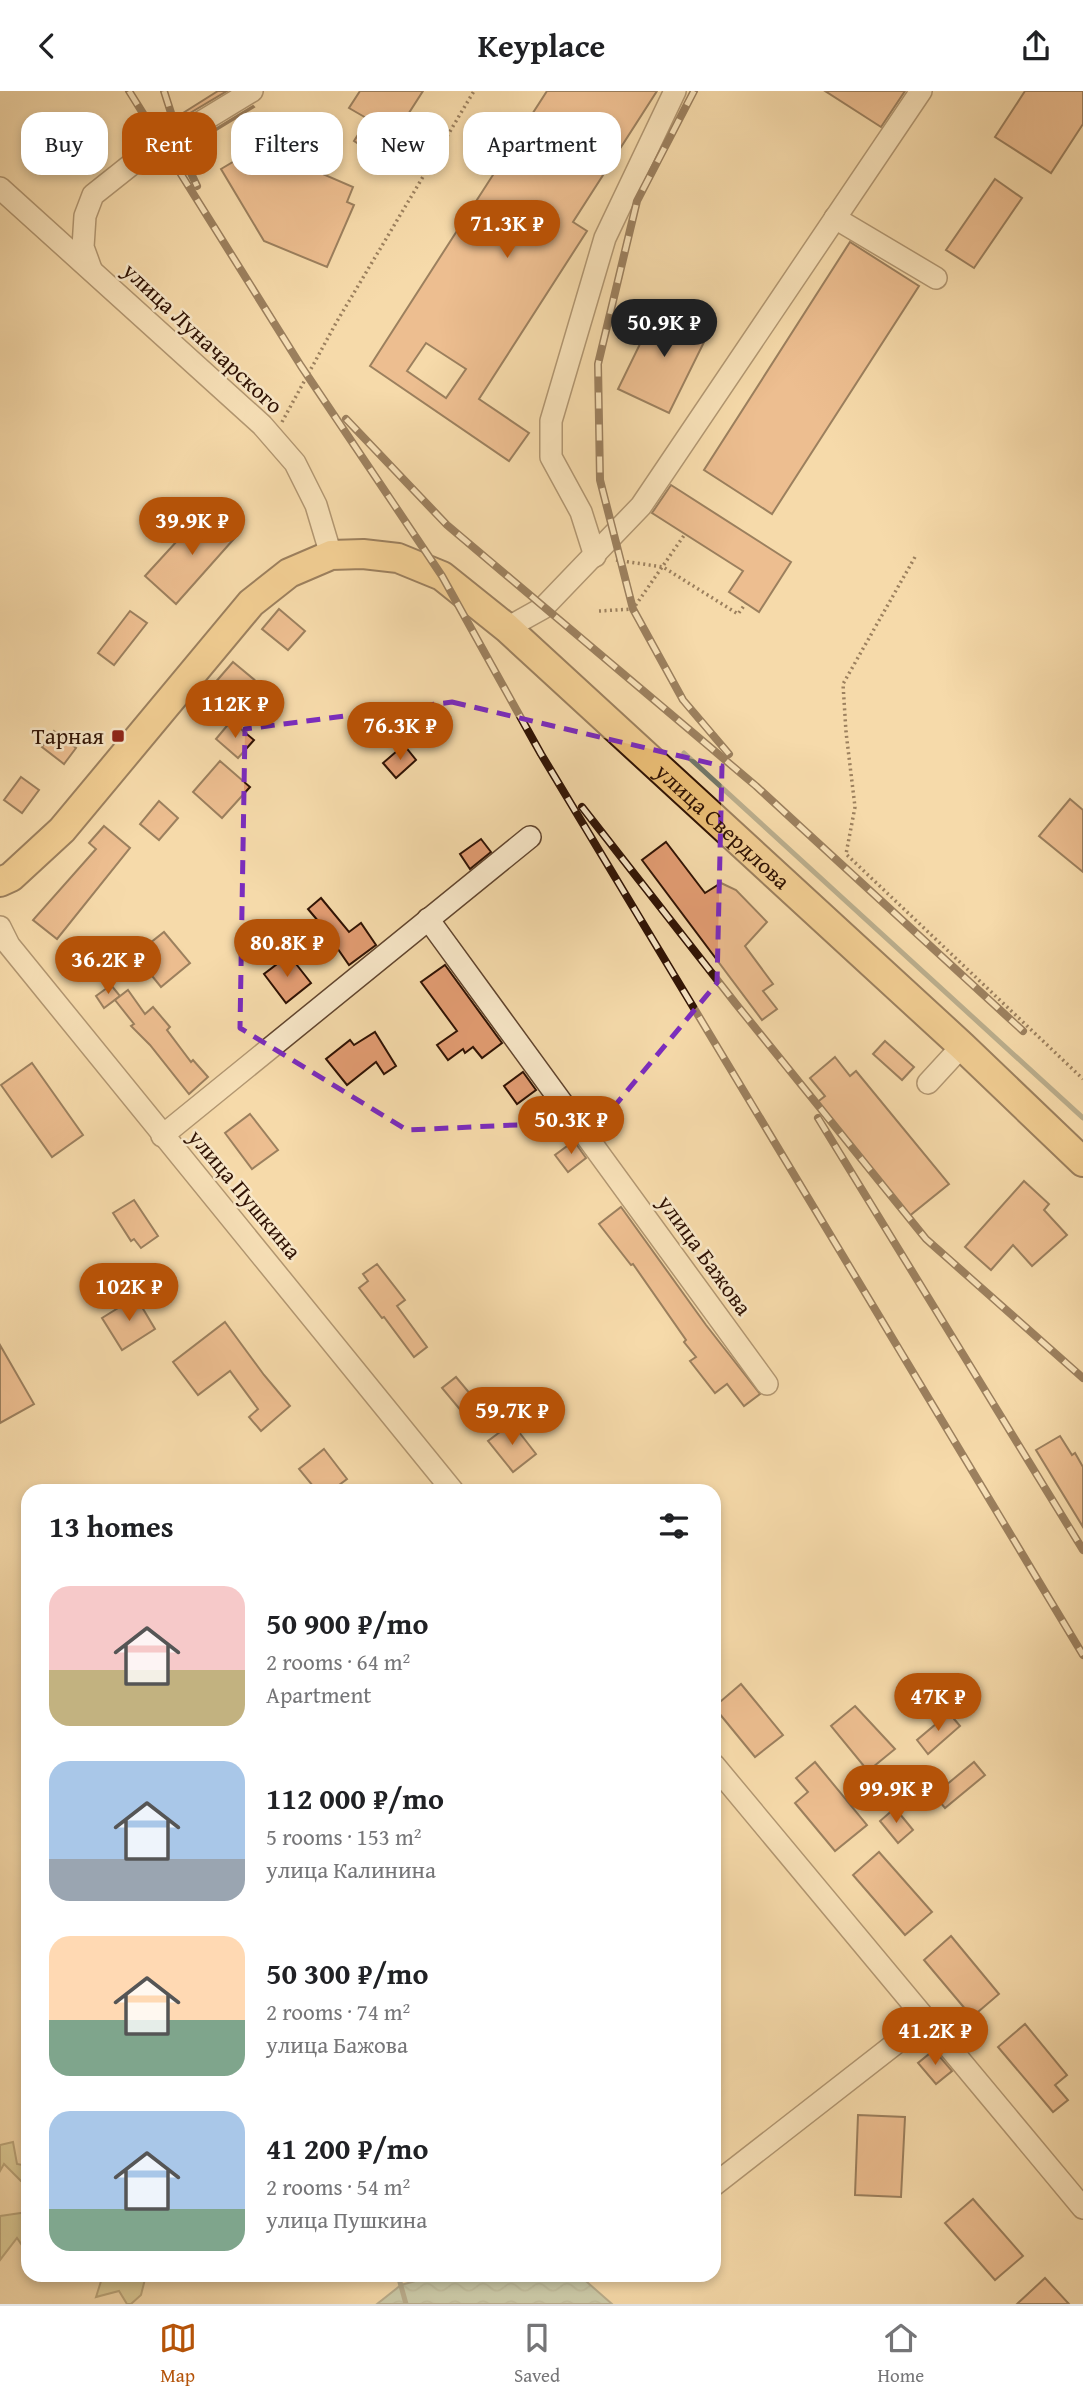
<!DOCTYPE html>
<meta charset="utf-8">
<style>
:root{--surface:#fff;--page:#f2f2f2;--text:#202124;--muted:#757577;--line:#e0e0e0;--accent:#b45309}
body{margin:0;font-family:"Gentium Book Plus",serif;background:var(--page);color:var(--text);height:100vh;display:flex;flex-direction:column;font-size:26px;white-space:nowrap}
*{box-sizing:border-box;margin:0}
p{font-size:23px;color:var(--muted)}
.icon{flex:none;width:38px;height:38px;fill:none;stroke:currentColor;stroke-width:2;stroke-linecap:round;stroke-linejoin:round}
.map{position:relative;flex:1;overflow:hidden}
.panel{position:absolute;left:21px;top:1393px;width:700px;height:798px;display:flex;flex-direction:column;background:var(--surface);border-radius:21px;box-shadow:0 4px 10px #0003}
.panel>*{flex:none}
.top-card{position:absolute;left:21px;top:21px;width:700px;height:63px;display:flex;gap:14px}
.price{position:absolute;translate:-50% -60px;padding:0 16px;border-radius:24px;background:var(--accent);color:#fff;font-size:23px;line-height:46px;filter:drop-shadow(0 2px 4px #0008)}
.price::after{content:'';position:absolute;left:50%;top:42px;width:21px;height:16px;margin-left:-10px;background:inherit;clip-path:polygon(0 0,100% 0,50% 100%)}
.price.current{background:#222;color:#fff}
ul{padding:0;list-style:none}
li{display:flex;align-items:center;gap:21px;height:175px;padding:0 28px}
li span{display:grid;place-items:center;flex:none;width:196px;height:140px;border-radius:21px;color:#555}
li>.icon{margin-inline-start:auto}
span .icon{width:84px;height:84px;fill:#fffc;stroke-width:1}
li b{font-size:30px}
h2{display:flex;justify-content:space-between;align-items:center;height:84px;padding:0 28px;font-size:30px}
.chip{padding:0 24px;border-radius:21px;background:var(--surface);box-shadow:0 4px 10px #0003;font-size:24px;line-height:63px}
.chip.current{background:var(--accent);color:#fff}
header{display:flex;justify-content:space-between;align-items:center;height:91px;padding:0 28px;background:var(--surface);font-size:32px;font-weight:700}
.menu{display:flex;justify-content:space-around;align-items:center;height:98px;border-top:2px solid var(--line);background:var(--surface);font-size:19px;color:var(--muted)}
.menu a{display:grid;justify-items:center;gap:4px}
.menu .current{color:var(--accent)}
.map>svg:first-child{display:block}
</style>
<header><svg class="icon" aria-label="back" viewBox="0 0 24 24"><path d="M15 5l-7 7 7 7"/></svg>Keyplace<svg class="icon" aria-label="share" viewBox="0 0 24 24"><path d="M12 15V3M7 8l5-5 5 5M5 13v7h14v-7"/></svg></header>
<div class="map">
<svg width="1083" height="2213" viewBox="0 0 1083 2213">
<defs>
<pattern id="water-waves" width="16" height="10" patternUnits="userSpaceOnUse" patternTransform="scale(1.75)"><rect width="16" height="10" fill="#9cbaac"/><path d="M0 5q4-4 8 0t8 0" fill="none" stroke="#879f92"/></pattern>
</defs>
<rect width="100%" height="100%" fill="#f5daaa"/>
<filter id="stains"><feTurbulence type="fractalNoise" baseFrequency=".00286" numOctaves="4"/><feColorMatrix values="0 0 0 0 .2 0 0 0 0 .09 0 0 0 0 .02 0 0 0 .5 -.17"/></filter>
<radialGradient id="worn" r=".72"><stop offset=".6" stop-color="#630" stop-opacity="0"/><stop offset="1" stop-color="#630" stop-opacity=".3"/></radialGradient>
<!-- green -->
<g fill="#c2bd84" stroke="#796844" stroke-width="2">
<path d="M13,2051L17,2073L28,2075V2091L21,2090L4,2073L0,2080V2054Z"/>
<path d="M28,2121V2163L17,2147L0,2169V2125Z"/>
<path d="M103,2184H146L141,2204L131,2213H127L119,2200L96,2206Z"/>
</g>
<!-- water -->
<path fill="url(#water-waves)" stroke="#717769" stroke-width="2" d="M437,2184H579L612,2213H377L401,2194Z"/>
<g fill="none" stroke-linecap="round" stroke-linejoin="round">
<!-- stream -->
<g stroke="#717769" stroke-width="5">
<path d="M684,662L1083,1027"/>
<path d="M398,2184L406,2213"/>
</g>
</g>
<!-- building -->
<g fill="#e29c72" stroke="#301304" stroke-width="2" fill-rule="evenodd">
<path d="M218,0H227L185,25L183,22Z"/>
<path d="M360,0H423L380,67L354,50L368,28L349,17Z"/>
<path d="M547,0H657L573,131L587,140L479,308L529,342L509,370L370,275ZM426,252L466,278L446,307L407,280Z"/>
<path d="M825,0H905L881,36Z"/>
<path d="M1025,0H1083V33L1051,82L995,46Z"/>
<path d="M253,15L254,16L200,49L199,48Z"/>
<path d="M275,46L288,68L353,96L347,111L354,114L327,176L264,150L221,78Z"/>
<path d="M995,88L1022,107L974,177L946,159Z"/>
<path d="M850,151L919,195L772,423L704,379Z"/>
<path d="M659,214L710,239L669,322L618,298Z"/>
<path d="M671,394L791,471L759,521L729,501L743,480L652,422Z"/>
<path d="M218,422L240,441L176,513L145,485L199,426L208,434Z"/>
<path d="M279,518L305,540L288,559L262,538Z"/>
<path d="M130,520L147,532L114,574L98,562Z"/>
<path d="M233,571L263,596L243,619L213,594Z"/>
<path d="M231,630L254,649L238,667L216,648Z"/>
<path d="M54,640L76,657L64,673L42,656Z"/>
<path d="M404,654L416,669L396,687L383,672Z"/>
<path d="M220,670L250,696L222,727L193,701Z"/>
<path d="M21,686L39,699L22,722L4,709Z"/>
<path d="M1070,708L1083,719V781L1039,745Z"/>
<path d="M159,710L178,727L159,749L140,733Z"/>
<path d="M104,735L130,757L57,848L33,829L96,758L89,752Z"/>
<path d="M481,748L491,761L470,778L460,763Z"/>
<path d="M666,751L705,802L721,792L736,799L767,831L745,855L773,893L763,900L777,918L762,929L642,769Z"/>
<path d="M321,807L349,841L361,832L376,854L349,874L333,851L335,850L308,818Z"/>
<path d="M164,841L190,872L161,896L135,864Z"/>
<path d="M289,864L311,892L286,912L264,883Z"/>
<path d="M445,874L502,952L482,967L473,956L465,962L463,958L448,969L437,954L457,940L421,891Z"/>
<path d="M111,894L120,905L104,917L96,905Z"/>
<path d="M128,899L145,923L153,916L170,936L167,939L191,971L193,969L208,986L189,1003L150,954L131,935L134,933L115,909Z"/>
<path d="M375,941L396,975L384,983L376,971L347,994L326,968L350,949L354,954Z"/>
<path d="M885,950L914,976L902,989L873,963Z"/>
<path d="M835,966L850,985L856,980L949,1093L908,1126L815,1013L825,1005L810,987Z"/>
<path d="M32,972L83,1044L52,1066L1,994Z"/>
<path d="M523,981L536,999L517,1013L504,995Z"/>
<path d="M250,1023L278,1059L252,1078L225,1042Z"/>
<path d="M574,1050L586,1067L568,1081L555,1064Z"/>
<path d="M1024,1090L1049,1113L1044,1119L1067,1144L1032,1175L1013,1154L991,1179L965,1156Z"/>
<path d="M134,1109L158,1145L141,1157L134,1148L131,1150L113,1122Z"/>
<path d="M621,1116L706,1234L760,1303L744,1315L727,1293L715,1302L690,1270L696,1266L684,1251L686,1249L633,1173L631,1174L599,1133Z"/>
<path d="M377,1173L405,1209L397,1215L427,1256L414,1266L384,1226L382,1227L359,1197L368,1190L363,1183Z"/>
<path d="M136,1206L155,1238L122,1259L102,1227Z"/>
<path d="M225,1231L264,1284L290,1315L261,1340L249,1326L258,1318L230,1280L198,1304L173,1271Z"/>
<path d="M0,1254L34,1313L0,1332Z"/>
<path d="M456,1286L477,1311L463,1322L442,1297Z"/>
<path d="M512,1332L536,1363L513,1381L488,1350Z"/>
<path d="M1060,1345L1072,1364L1075,1362L1083,1376V1436L1036,1359Z"/>
<path d="M324,1358L347,1388L331,1400H317L299,1378Z"/>
<path d="M741,1593L783,1644L755,1666L714,1616Z"/>
<path d="M855,1615L895,1658L868,1680L831,1635Z"/>
<path d="M949,1622L960,1635L928,1663L917,1649Z"/>
<path d="M815,1671L867,1734L835,1760L795,1712L808,1701L796,1687Z"/>
<path d="M974,1671L985,1684L945,1717L934,1704Z"/>
<path d="M895,1717L913,1739L898,1752L880,1730Z"/>
<path d="M879,1761L932,1821L905,1844L853,1784Z"/>
<path d="M951,1845L999,1903L972,1926L924,1869Z"/>
<path d="M1025,1933L1067,1984L1055,1994L1068,2009L1053,2021L998,1956Z"/>
<path d="M934,1959L952,1980L936,1993L918,1972Z"/>
<path d="M858,2024L905,2026L901,2106L855,2104Z"/>
<path d="M973,2108L1023,2165L995,2189L945,2132Z"/>
<path d="M1045,2187L1069,2213H1017Z"/>
</g>
<g fill="none" stroke-linecap="round" stroke-linejoin="round">
<defs>
<g id="minor">
<path d="M0,97L262,334L295,372L316,414L331,464"/>
<path d="M835,127L936,187"/>
<path d="M91,178L83,156L85,125L93,104L132,73L252,0"/>
<path d="M595,465L581,421L551,366V330L605,147L675,0"/>
<path d="M507,537L543,517L641,415L921,0"/>
<path d="M428,828L767,1293"/>
<path d="M0,836L9,854L453,1400"/>
<path d="M928,992L962,955"/>
<path d="M162,1045L530,746"/>
<path d="M714,1674L1083,2117"/>
<path d="M714,2094L927,1928"/>
</g>
<g id="major">
<path id="s1" d="M0,791L11,786L62,739L251,512L289,482L331,464L363,463L398,467L442,485L507,537L962,955L1083,1071"/>
</g>
</defs>
<!-- minor casing -->
<use href="#minor" stroke="#61452e" stroke-width="24"/>
<!-- major casing -->
<use href="#major" stroke="#301304" stroke-width="32"/>
<!-- path -->
<g stroke="#301304" stroke-width="3.5" stroke-dasharray="2 3.5" stroke-linecap="butt">
<path d="M282,331L336,232L474,0"/>
<path d="M915,466L843,593L846,641L855,716L846,763L1083,988"/>
<path d="M616,469L663,476L738,523L746,512"/>
<path d="M599,520L633,518L685,443"/>
</g>
<!-- minor -->
<use href="#minor" stroke="#f8e7c8" stroke-width="21"/>
<!-- major -->
<use href="#major" stroke="#eabd75" stroke-width="28"/>
<defs>
<g id="rail">
<path d="M129,0L301,275L442,485L541,663L1083,1564"/>
<path d="M164,0L189,78L197,95"/>
<path d="M694,0L637,110L598,273L600,389L633,518L683,609L729,663"/>
<path d="M346,328L447,434L756,695L1023,940"/>
<path d="M582,716L736,913L926,1148L1083,1287"/>
<path d="M818,1027L1083,1459"/>
</g>
</defs>
<!-- rail casing -->
<use href="#rail" stroke="#301304" stroke-width="8"/>
<!-- rail -->
<use href="#rail" stroke="#f8e7c8" stroke-width="5" stroke-dasharray="16" stroke-linecap="butt"/>
</g>
<!-- marked area -->
<path d="M0 0H1083V2213H0ZM452,611L722,675L717,892L602,1030L407,1039L240,937L245,638Z" fill="#f5daaa" fill-opacity=".55" fill-rule="evenodd"/>
<path fill="none" stroke="#7b2cbf" stroke-width="5" stroke-dasharray="14 9" stroke-linejoin="round" d="M452,611L722,675L717,892L602,1030L407,1039L240,937L245,638Z"/>
<!-- markers -->
<rect fill="#8f2418" stroke="#f8e7c8" stroke-width="2.5" x="111" y="638" width="14" height="14" rx="3.5"/>
<g text-anchor="middle" stroke-width="5" stroke-linejoin="round" paint-order="stroke">
<!-- street labels -->
<g font-size="23" fill="#301304" stroke="#f8e7c8">
<text transform="translate(203 247) rotate(43)" y="8">улица Луначарского</text>
<text dy="8" stroke="none"><textPath href="#s1" startOffset="962">улица Свердлова</textPath></text>
<text transform="translate(245 1103) rotate(50)" y="8">улица Пушкина</text>
<text transform="translate(705 1164) rotate(54)" y="8">улица Бажова</text>
</g>
<!-- poi labels -->
<g font-size="23" fill="#301304" stroke="#f8e7c8" text-anchor="end">
<text x="104" y="653">Тарная</text>
</g>
</g>
<rect width="100%" height="100%" filter="url(#stains)"/>
<rect width="100%" height="100%" fill="url(#worn)"/>
</svg>
<b class="price" style="left:507px;top:169px">71.3K ₽</b>
<b class="price current" style="left:664px;top:268px">50.9K ₽</b>
<b class="price" style="left:192px;top:466px">39.9K ₽</b>
<b class="price" style="left:235px;top:649px">112K ₽</b>
<b class="price" style="left:400px;top:671px">76.3K ₽</b>
<b class="price" style="left:287px;top:888px">80.8K ₽</b>
<b class="price" style="left:108px;top:905px">36.2K ₽</b>
<b class="price" style="left:571px;top:1065px">50.3K ₽</b>
<b class="price" style="left:129px;top:1232px">102K ₽</b>
<b class="price" style="left:512px;top:1356px">59.7K ₽</b>
<b class="price" style="left:938px;top:1642px">47K ₽</b>
<b class="price" style="left:896px;top:1734px">99.9K ₽</b>
<b class="price" style="left:935px;top:1976px">41.2K ₽</b>
<div class="top-card">
<a class="chip">Buy</a>
<a class="chip current">Rent</a>
<a class="chip">Filters</a>
<a class="chip">New</a>
<a class="chip">Apartment</a>
</div>
<section class="panel">
<h2>13 homes<svg class="icon" aria-label="filters" viewBox="0 0 24 24"><path d="M4 7h16M4 17h16"/><circle cx="9" cy="7" r="2"/><circle cx="15" cy="17" r="2"/></svg></h2>
<ul>
<li><span style="background:linear-gradient(#f6c9c9 60%,#c2b280 0)"><svg class="icon" aria-label="home" viewBox="0 0 24 24"><path d="M3 11l9-7 9 7M6 9v11h12V9"/></svg></span><div><b>50 900 ₽/mo</b><p>2 rooms · 64 m²</p><p>Apartment</p></div></li>
<li><span style="background:linear-gradient(#a9c7e8 70%,#9aa5b1 0)"><svg class="icon" aria-label="home" viewBox="0 0 24 24"><path d="M3 11l9-7 9 7M6 9v11h12V9"/></svg></span><div><b>112 000 ₽/mo</b><p>5 rooms · 153 m²</p><p>улица Калинина</p></div></li>
<li><span style="background:linear-gradient(#ffd9b3 60%,#7fa58c 0)"><svg class="icon" aria-label="home" viewBox="0 0 24 24"><path d="M3 11l9-7 9 7M6 9v11h12V9"/></svg></span><div><b>50 300 ₽/mo</b><p>2 rooms · 74 m²</p><p>улица Бажова</p></div></li>
<li><span style="background:linear-gradient(#a9c7e8 70%,#7fa58c 0)"><svg class="icon" aria-label="home" viewBox="0 0 24 24"><path d="M3 11l9-7 9 7M6 9v11h12V9"/></svg></span><div><b>41 200 ₽/mo</b><p>2 rooms · 54 m²</p><p>улица Пушкина</p></div></li>
</ul>
</section>
</div>
<nav class="menu">
<a class="current"><svg class="icon" aria-label="map" viewBox="0 0 24 24"><path d="M3 6l6-2 6 2 6-2v14l-6 2-6-2-6 2zM9 4v14M15 6v14"/></svg>Map</a>
<a><svg class="icon" aria-label="saved" viewBox="0 0 24 24"><path d="M7 4h10v16l-5-4-5 4z"/></svg>Saved</a>
<a><svg class="icon" aria-label="home" viewBox="0 0 24 24"><path d="M3 11l9-7 9 7M6 9v11h12V9"/></svg>Home</a>
</nav>
